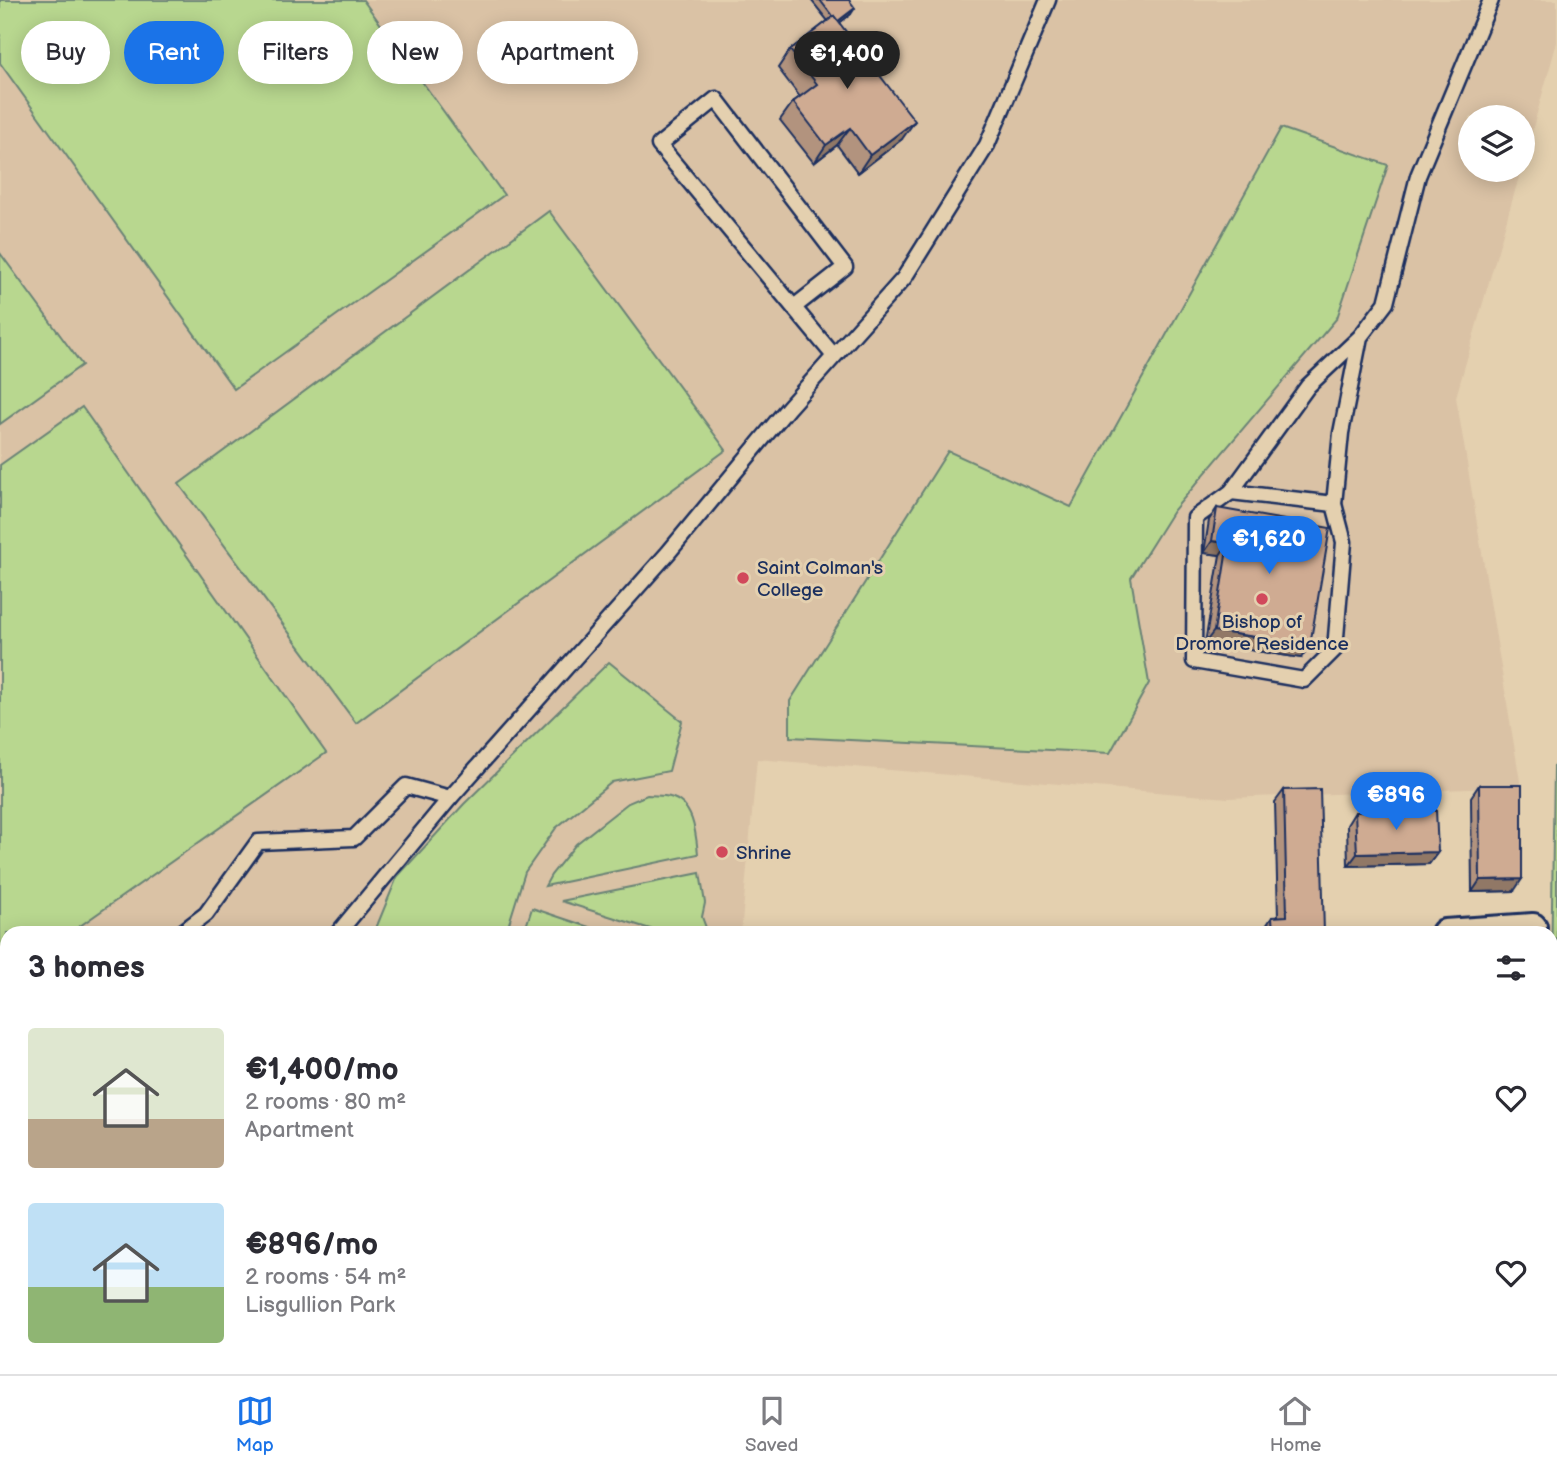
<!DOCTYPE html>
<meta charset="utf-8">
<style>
:root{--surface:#fff;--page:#f7f7f7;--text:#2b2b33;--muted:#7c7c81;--line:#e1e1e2;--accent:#1a73e8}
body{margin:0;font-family:"Balsamiq Sans",sans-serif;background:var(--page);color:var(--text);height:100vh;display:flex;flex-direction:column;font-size:26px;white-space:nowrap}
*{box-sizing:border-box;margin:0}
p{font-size:23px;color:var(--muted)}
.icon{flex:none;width:38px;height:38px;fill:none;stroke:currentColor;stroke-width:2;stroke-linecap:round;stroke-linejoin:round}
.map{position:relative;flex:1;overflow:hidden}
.sheet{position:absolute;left:0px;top:926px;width:1558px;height:450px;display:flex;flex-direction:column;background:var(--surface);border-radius:21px 21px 0 0;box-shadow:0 4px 18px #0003}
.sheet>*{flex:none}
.top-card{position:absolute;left:21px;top:21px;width:700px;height:63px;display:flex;gap:14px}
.fabs{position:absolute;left:1458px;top:105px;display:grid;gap:14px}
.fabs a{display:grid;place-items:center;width:77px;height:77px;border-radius:50%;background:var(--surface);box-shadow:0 4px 18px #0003;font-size:35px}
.price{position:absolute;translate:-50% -60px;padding:0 16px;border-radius:24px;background:var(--accent);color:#fff;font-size:23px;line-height:46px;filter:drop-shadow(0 2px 4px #0008)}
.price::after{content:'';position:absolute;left:50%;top:42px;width:21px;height:16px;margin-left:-10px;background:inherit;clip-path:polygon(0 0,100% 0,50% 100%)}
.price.current{background:#222;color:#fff}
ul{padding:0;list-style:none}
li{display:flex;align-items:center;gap:21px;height:175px;padding:0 28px}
li span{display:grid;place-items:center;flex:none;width:196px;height:140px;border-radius:7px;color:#555}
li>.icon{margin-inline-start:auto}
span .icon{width:84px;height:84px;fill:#fffc;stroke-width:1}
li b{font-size:30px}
h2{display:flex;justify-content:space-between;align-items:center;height:84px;padding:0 28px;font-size:30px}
.pill{padding:0 24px;border-radius:32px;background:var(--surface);box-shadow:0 4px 18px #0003;font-size:24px;line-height:63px}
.pill.current{background:var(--accent);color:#fff}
.tabs{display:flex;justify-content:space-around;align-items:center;height:98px;border-top:2px solid var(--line);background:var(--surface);font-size:19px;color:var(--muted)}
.tabs a{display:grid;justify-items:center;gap:4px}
.tabs .current{color:var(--accent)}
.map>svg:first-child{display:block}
</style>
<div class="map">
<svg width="1557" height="1374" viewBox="0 0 1557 1374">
<rect width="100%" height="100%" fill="#e4d0af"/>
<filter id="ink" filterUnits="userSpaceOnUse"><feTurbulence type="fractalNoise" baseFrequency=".0143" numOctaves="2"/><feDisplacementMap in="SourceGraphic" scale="14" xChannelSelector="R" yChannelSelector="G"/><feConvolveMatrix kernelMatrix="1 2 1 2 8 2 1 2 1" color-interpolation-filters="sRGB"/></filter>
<g filter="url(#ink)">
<!-- built -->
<path fill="#dac2a5" d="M0,0H1557V42L1523,163L1522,117H1470V170H1521L1456,397L1521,787L1228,798L757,759L741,933H7V1368L702,1369L701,1374H0Z"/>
<!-- green -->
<g fill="#b8d78f" stroke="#6a8376" stroke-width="2">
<path d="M0,0H363L504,195L234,389L0,63Z"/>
<path d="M1281,128L1388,165L1337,318L1173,511L1131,578L1149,683L1110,753L790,737V701L948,451L1071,507Z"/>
<path d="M549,211L726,450L356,723L179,484Z"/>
<path d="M0,253L82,365L0,424Z"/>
<path d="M82,407L326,753L70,933H7V977L0,982V465Z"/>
<path d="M609,662L682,721L669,771L612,782L556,828L525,872L506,933H374L397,877L464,804Z"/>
<path d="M1554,766H1557V1100L1551,976Z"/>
<path d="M647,795C654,796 663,795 670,797C694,803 696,834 698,854L545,886L551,875L576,844L628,803Z"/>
<path d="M700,873L705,903L702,917L708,933H663L561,901Z"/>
<path d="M532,908L607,933H524Z"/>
</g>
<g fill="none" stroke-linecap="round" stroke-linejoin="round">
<defs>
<g id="lane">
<path d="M794,307L845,267L716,99L659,145L834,356"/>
<path d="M1360,337L1308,386L1231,492L1195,518L1194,661L1304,680L1335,649L1344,542L1334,504L1341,433L1360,337L1386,303L1418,176L1491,0"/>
<path d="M1231,492L1334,504"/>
<path d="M181,933L206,914L258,842L354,838L406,786L450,798"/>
<path d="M338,933L450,798L668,553L788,408L904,278L987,145L1048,0"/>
<path d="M1550,1035L1557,1165"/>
<path d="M0,1038L7,1035"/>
<path d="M1550,1285L1557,1218"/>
<path d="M673,1374V1368"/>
<path d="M1539,1374L1540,1368"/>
</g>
<g id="street">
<path d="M1445,933L1533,927"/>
<path d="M1386,1368V1374"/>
</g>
</defs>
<!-- lane casing -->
<use href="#lane" stroke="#1b2f5e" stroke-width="19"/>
<!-- street casing -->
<use href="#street" stroke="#1b2f5e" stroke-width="32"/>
<!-- lane -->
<use href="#lane" stroke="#e4d0af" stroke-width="14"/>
<!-- street -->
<use href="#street" stroke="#e4d0af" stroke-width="26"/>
</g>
<!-- wall -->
<g fill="#b2937e" stroke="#1b2f5e" stroke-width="2">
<path d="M811,0H849L851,14L839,23L902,139L858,173L837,145L814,163L780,120L793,102L800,97L778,68L790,50L828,21Z"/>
<path d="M1217,508L1301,658L1205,643L1220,555L1204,553L1209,520Z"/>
<path d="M1479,785L1514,891L1472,892L1471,797Z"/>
<path d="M1284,790L1324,933H1264V929L1272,917H1278L1275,802Z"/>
<path d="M1355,812L1438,852L1429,864L1348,866L1347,825Z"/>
<path d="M24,1368H123V1374H23Z"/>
<path d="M152,1368H537L536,1374H151Z"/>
<path d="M548,1368H632L629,1374H548Z"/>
<rect x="1291" y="1368" width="42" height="6"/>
<path d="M1457,1368H1510L1509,1374H1456Z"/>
</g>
<!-- shaded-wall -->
<g fill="#917866" stroke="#1b2f5e" stroke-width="2">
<path d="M855,8L851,14L833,28L837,22Z"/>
<path d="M915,121L902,139L858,173L870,155Z"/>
<path d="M850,128L837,145L814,163L826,145Z"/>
<path d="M1212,541L1228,543L1220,555L1204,553Z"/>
<path d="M1214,631L1310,645L1301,658L1205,643Z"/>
<path d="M1438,852L1429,864L1348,866L1357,854Z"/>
<path d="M1522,879L1514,891L1472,892L1480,880Z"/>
<path d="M0,1212L7,1213V1232L0,1231Z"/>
<path d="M0,1302L7,1303V1322L0,1321Z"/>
<path d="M606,1368H617L631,1370L629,1374H603Z"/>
</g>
<!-- building -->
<g fill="#cfab92" stroke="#1b2f5e" stroke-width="2">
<path d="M820,0H849L855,8L838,21L834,16L833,17Z"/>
<path d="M834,16L915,121L870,155L850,128L826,145L793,102L817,84L790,50Z"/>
<path d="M1217,508L1330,528L1310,645L1214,631L1228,543L1212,541Z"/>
<path d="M1479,785H1522V879L1480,880Z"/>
<path d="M1320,789L1324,933H1273L1272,917L1287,916L1284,790Z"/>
<path d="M1436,810L1438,852L1357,854L1355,812Z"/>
<path d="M0,1082L7,1083V1213L0,1212Z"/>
<path d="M0,1233L7,1234V1303L0,1302Z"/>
<path d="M34,1368H123V1374H33Z"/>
<path d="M162,1368H537L536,1374H161Z"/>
<path d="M558,1368H607L606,1374H558Z"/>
<path d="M1299,1368H1333V1374H1294V1373L1299,1374Z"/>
<path d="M1464,1368H1510L1509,1374H1464Z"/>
</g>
</g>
<!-- markers -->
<g fill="#d1495b" stroke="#e4d0af" stroke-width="2.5">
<circle cx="743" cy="578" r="7"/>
<circle cx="1262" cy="599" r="7"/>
<circle cx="722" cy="852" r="7"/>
</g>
<g text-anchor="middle" stroke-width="6" stroke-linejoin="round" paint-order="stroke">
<!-- poi labels -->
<g font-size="19" fill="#1b2f5e" stroke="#e4d0af" text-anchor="start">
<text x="757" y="574">Saint Colman's<tspan x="757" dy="22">College</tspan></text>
<text x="1262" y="628" text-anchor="middle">Bishop of<tspan x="1262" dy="22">Dromore Residence</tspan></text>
<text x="736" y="859">Shrine</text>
</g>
</g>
</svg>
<div class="fabs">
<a><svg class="icon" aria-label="layers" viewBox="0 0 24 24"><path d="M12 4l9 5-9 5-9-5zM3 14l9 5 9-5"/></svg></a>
</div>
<b class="price current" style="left:847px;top:91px">€1,400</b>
<b class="price" style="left:1269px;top:576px">€1,620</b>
<b class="price" style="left:1396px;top:832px">€896</b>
<div class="top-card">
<a class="pill">Buy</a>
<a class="pill current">Rent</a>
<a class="pill">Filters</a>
<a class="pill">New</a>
<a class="pill">Apartment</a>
</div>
<section class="sheet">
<h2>3 homes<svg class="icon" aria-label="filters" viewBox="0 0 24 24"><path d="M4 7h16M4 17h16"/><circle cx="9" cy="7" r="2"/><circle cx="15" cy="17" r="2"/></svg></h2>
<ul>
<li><span style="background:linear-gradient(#dfe7d0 65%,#b9a48a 0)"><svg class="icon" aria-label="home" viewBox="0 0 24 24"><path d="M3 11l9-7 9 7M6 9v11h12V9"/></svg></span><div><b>€1,400/mo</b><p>2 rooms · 80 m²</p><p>Apartment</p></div><svg class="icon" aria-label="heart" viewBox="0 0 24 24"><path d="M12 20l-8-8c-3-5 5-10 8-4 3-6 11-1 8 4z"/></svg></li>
<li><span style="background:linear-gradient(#bfe0f5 60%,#8fb573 0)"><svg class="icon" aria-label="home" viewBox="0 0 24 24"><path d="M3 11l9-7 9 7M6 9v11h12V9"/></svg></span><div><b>€896/mo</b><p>2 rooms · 54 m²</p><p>Lisgullion Park</p></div><svg class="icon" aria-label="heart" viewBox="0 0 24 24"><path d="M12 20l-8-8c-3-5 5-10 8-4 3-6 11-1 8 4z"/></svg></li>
</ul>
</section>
</div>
<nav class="tabs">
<a class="current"><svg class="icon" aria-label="map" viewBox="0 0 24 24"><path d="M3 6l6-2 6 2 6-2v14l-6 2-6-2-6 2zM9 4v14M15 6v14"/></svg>Map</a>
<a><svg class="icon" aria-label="saved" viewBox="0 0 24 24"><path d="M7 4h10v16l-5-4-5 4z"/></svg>Saved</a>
<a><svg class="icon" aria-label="home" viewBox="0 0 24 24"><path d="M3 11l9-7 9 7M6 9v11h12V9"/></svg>Home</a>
</nav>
